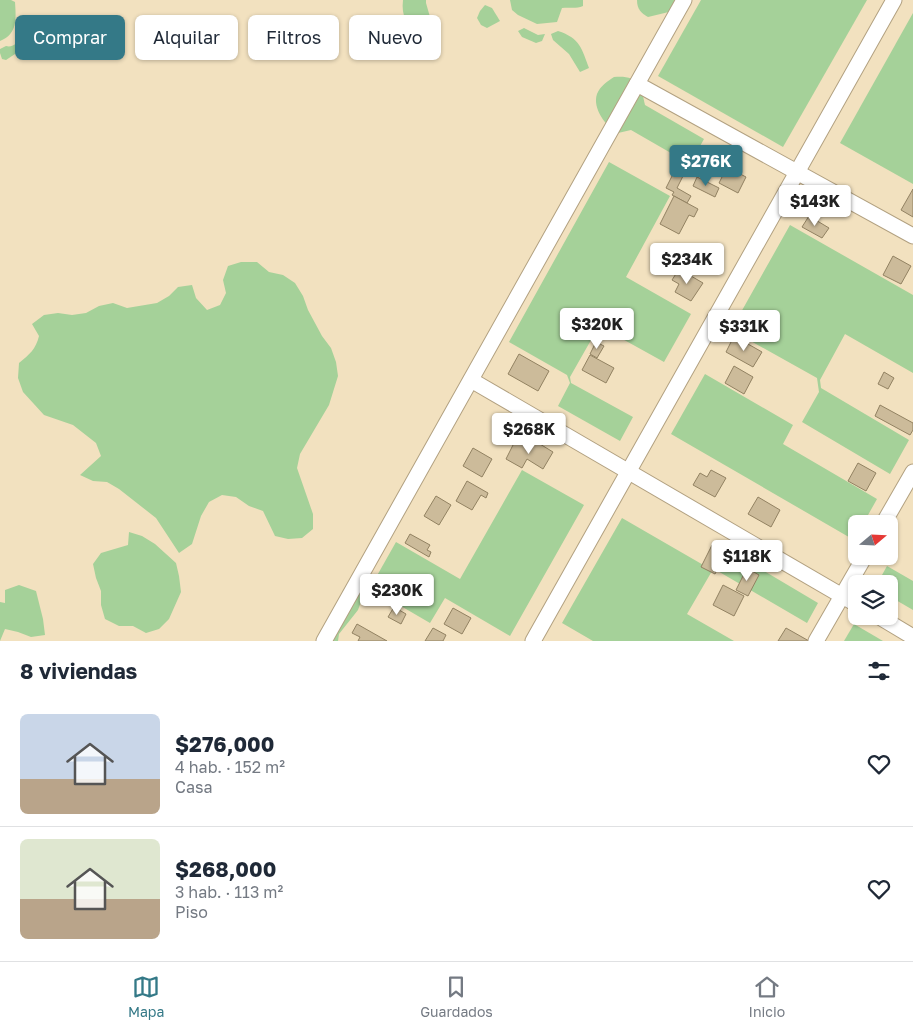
<!DOCTYPE html>
<html lang="es">
<meta charset="utf-8">
<style>
:root{--surface:#fff;--page:#f2f2f3;--text:#1f2937;--muted:#747a83;--line:#e0e1e3;--accent:#347987}
body{margin:0;font-family:"Golos Text",sans-serif;background:var(--page);color:var(--text);height:100vh;display:flex;flex-direction:column;font-size:19px;white-space:nowrap}
*{box-sizing:border-box;margin:0}
p{font-size:16px;color:var(--muted)}
.icon{flex:none;width:28px;height:28px;fill:none;stroke:currentColor;stroke-width:2;stroke-linecap:round;stroke-linejoin:round}
.map{position:relative;height:641px;overflow:hidden}
.details{display:flex;flex-direction:column;background:var(--surface);flex:1}
.details>*{flex:none}
.banner{position:absolute;left:15px;top:15px;width:500px;height:45px;display:flex;gap:10px}
.needle{width:32px;rotate:71deg}
.tools{position:absolute;left:848px;top:515px;display:grid;gap:10px}
.tools a{display:grid;place-items:center;width:50px;height:50px;border-radius:8px;background:var(--surface);box-shadow:0 1px 4px #0004;font-size:25px}
.price{position:absolute;translate:-50% -42px;padding:0 11px;border-radius:5px;background:#fff;color:#222;font-size:16px;line-height:32px;filter:drop-shadow(0 1px 2px #0008)}
.price::after{content:'';position:absolute;left:50%;top:30px;width:15px;height:11px;margin-left:-8px;background:inherit;clip-path:polygon(0 0,100% 0,50% 100%)}
.price.selected{background:var(--accent);color:#fff}
ul{padding:0;list-style:none}
li{display:flex;align-items:center;gap:15px;height:125px;padding:0 20px}
li+li{border-top:1px solid var(--line)}
li span{display:grid;place-items:center;flex:none;width:140px;height:100px;border-radius:8px;color:#555}
li>.icon{margin-inline-start:auto}
span .icon{width:60px;height:60px;fill:#fffc;stroke-width:1}
li b{font-size:21px}
h2{display:flex;justify-content:space-between;align-items:center;height:60px;padding:0 20px;font-size:21px}
.tag{padding:0 18px;border-radius:8px;background:var(--surface);box-shadow:0 1px 4px #0004;font-size:18px;line-height:45px}
.tag.selected{background:var(--accent);color:#fff}
.tabs{display:flex;justify-content:space-around;align-items:center;height:70px;border-top:1px solid var(--line);background:var(--surface);font-size:14px;color:var(--muted)}
.tabs a{display:grid;justify-items:center;gap:2px}
.tabs .selected{color:var(--accent)}
.map>svg:first-child{display:block}
</style>
<div class="map">
<svg width="913" height="641" viewBox="0 0 913 641">
<rect width="100%" height="100%" fill="#f2e1bf"/>
<!-- green -->
<g fill="#a5d199">
<path d="M0,0H11L15,2C16,18 18,34 0,41Z"/>
<path d="M403,0H426V3L430,17L429,30L417,37C407,24 401,16 403,0Z"/>
<path d="M510,0H583V6C576,9 570,7 562,8L557,22L537,24L518,15L512,10Z"/>
<path d="M637,0H688L677,10L648,17C641,13 637,9 637,0Z"/>
<path d="M701,0H867L783,147L658,76Z"/>
<path d="M485,5L492,8L500,21L487,28L481,25L477,18L480,11Z"/>
<path d="M913,13V184L840,143Z"/>
<path d="M524,28L538,35L545,34L542,41L536,43L522,37L518,31Z"/>
<path d="M558,31C580,38 582,49 589,68L580,72L569,54L553,40L551,34Z"/>
<path d="M22,41L26,42L28,49L25,52L15,54L6,60L2,59L0,53V49L6,46C13,48 16,42 22,41Z"/>
<path d="M614,77C638,75 641,85 645,105L704,139L690,164L631,130L618,133C606,127 592,108 597,94C600,86 608,81 614,77Z"/>
<path d="M609,162L670,196L626,277L691,314L664,362L599,326L570,377L571,383L633,417L620,441L558,406L570,383L567,375L509,342Z"/>
<path d="M790,225L913,295V373L845,334L820,380L821,388L909,440L890,474L802,422L819,392L817,378L731,330Z"/>
<path d="M241,262H257L269,272L283,275L295,283L303,296L308,310L322,336L331,348L336,362L338,376L329,405L300,454L297,468L313,514V529L302,538L288,539L275,536L263,511L249,506L236,497L222,495L209,502L201,516L192,544L179,553L156,518L119,489L107,482L93,481L80,475L101,456L96,443L73,425L44,415L23,392L18,378L19,363C29,355 36,349 39,336L32,324L44,315L58,313L72,315L86,313L99,306L113,303L127,308L157,303L169,296L178,287L192,285L196,298L207,310L220,305L226,293L223,280L228,266Z"/>
<path d="M705,374L793,425L783,444L877,499L863,524H856V535L854,540L671,434Z"/>
<path d="M522,470L584,505L510,636L445,598L430,623L370,588L396,542L460,579Z"/>
<path d="M622,518L712,570L717,568L727,549L818,603L807,623L716,570L712,571L687,614L734,641H593L562,623Z"/>
<path d="M129,532L142,536L155,544L176,563L179,576L181,592L169,619L159,629L146,633L133,626H119L105,619L101,605V591L96,578L93,564L101,553L128,545Z"/>
<path d="M887,566L913,581V610L889,596V584H877Z"/>
<path d="M355,582L363,596L358,610L339,634L338,641H319L335,617L343,590Z"/>
<path d="M19,585L36,591L43,619L45,635L31,637L18,632L5,629L0,641V602L5,603V590Z"/>
<path d="M854,624L883,641H844Z"/>
</g>
<!-- building -->
<g fill="#ccbb9a" stroke="#928262">
<path d="M677,166L686,170L677,188L691,196L687,203L672,195L674,192L666,188Z"/>
<path d="M727,167L746,177L738,193L719,183Z"/>
<path d="M697,177L719,188L715,197L693,186Z"/>
<path d="M913,189V217L901,210Z"/>
<path d="M674,196L698,209L694,217L689,215L679,234L660,224Z"/>
<path d="M809,216L829,228L822,238L802,227Z"/>
<path d="M893,256L911,266L901,284L883,275Z"/>
<path d="M679,269L703,283L691,301L675,292L679,284L672,280Z"/>
<path d="M734,336L762,352L753,367L726,352Z"/>
<path d="M596,342L604,346L597,358L590,354Z"/>
<path d="M519,354L549,371L538,391L508,374Z"/>
<path d="M590,355L614,368L606,383L582,370Z"/>
<path d="M734,366L753,377L744,394L725,383Z"/>
<path d="M884,372L894,378L888,389L878,384Z"/>
<path d="M880,405L913,423V430L910,435L875,416Z"/>
<path d="M515,441L530,449L535,441L553,452L543,469L527,459L522,468L506,459Z"/>
<path d="M473,448L492,459L482,477L463,466Z"/>
<path d="M858,463L876,473L866,491L848,481Z"/>
<path d="M711,470L726,478L715,497L693,485L700,473L707,477Z"/>
<path d="M467,481L488,493L486,498L481,495L472,510L456,501Z"/>
<path d="M436,496L451,505L439,525L424,516Z"/>
<path d="M758,497L780,510L771,527L748,514Z"/>
<path d="M410,534L430,545L427,550L431,552L429,557L405,543Z"/>
<path d="M712,545L726,553L715,574L701,567Z"/>
<path d="M747,568L759,575L748,596L736,590Z"/>
<path d="M723,585L744,596L734,616L713,605Z"/>
<path d="M394,607L406,614L401,624L388,617Z"/>
<path d="M453,608L471,618L462,634L444,624Z"/>
<path d="M357,624L387,641H358L360,637L352,633Z"/>
<path d="M433,628L446,635L443,641H425Z"/>
<path d="M786,628L809,641H778Z"/>
</g>
<g fill="none" stroke-linecap="round" stroke-linejoin="round">
<defs>
<g id="street">
<path d="M637,84L913,236"/>
<path d="M471,380L856,604"/>
<path d="M883,524L913,472"/>
<path d="M878,616L913,637"/>
<path d="M324,641L684,0"/>
<path d="M533,641L894,0"/>
<path d="M816,641L865,556"/>
</g>
</defs>
<!-- street casing -->
<use href="#street" stroke="#b2a181" stroke-width="17"/>
<!-- street -->
<use href="#street" stroke="#fff" stroke-width="15"/>
</g>
</svg>
<div class="tools">
<a><svg class="needle" viewBox="-14 -14 28 28"><path d="M0-13l5 13h-10z" fill="#e53935"/><path d="M0 13l5-13h-10z" fill="#747a83"/></svg></a>
<a><svg class="icon" aria-label="layers" viewBox="0 0 24 24"><path d="M12 4l9 5-9 5-9-5zM3 14l9 5 9-5"/></svg></a>
</div>
<b class="price selected" style="left:706px;top:187px">$276K</b>
<b class="price" style="left:815px;top:227px">$143K</b>
<b class="price" style="left:687px;top:285px">$234K</b>
<b class="price" style="left:597px;top:350px">$320K</b>
<b class="price" style="left:744px;top:352px">$331K</b>
<b class="price" style="left:529px;top:455px">$268K</b>
<b class="price" style="left:747px;top:582px">$118K</b>
<b class="price" style="left:397px;top:616px">$230K</b>
<div class="banner">
<a class="tag selected">Comprar</a>
<a class="tag">Alquilar</a>
<a class="tag">Filtros</a>
<a class="tag">Nuevo</a>
</div>
</div>
<section class="details">
<h2>8 viviendas<svg class="icon" aria-label="filters" viewBox="0 0 24 24"><path d="M4 7h16M4 17h16"/><circle cx="9" cy="7" r="2"/><circle cx="15" cy="17" r="2"/></svg></h2>
<ul>
<li><span style="background:linear-gradient(#c9d6e8 65%,#b9a48a 0)"><svg class="icon" aria-label="home" viewBox="0 0 24 24"><path d="M3 11l9-7 9 7M6 9v11h12V9"/></svg></span><div><b>$276,000</b><p>4 hab. · 152 m²</p><p>Casa</p></div><svg class="icon" aria-label="heart" viewBox="0 0 24 24"><path d="M12 20l-8-8c-3-5 5-10 8-4 3-6 11-1 8 4z"/></svg></li>
<li><span style="background:linear-gradient(#dfe7d0 60%,#b9a48a 0)"><svg class="icon" aria-label="home" viewBox="0 0 24 24"><path d="M3 11l9-7 9 7M6 9v11h12V9"/></svg></span><div><b>$268,000</b><p>3 hab. · 113 m²</p><p>Piso</p></div><svg class="icon" aria-label="heart" viewBox="0 0 24 24"><path d="M12 20l-8-8c-3-5 5-10 8-4 3-6 11-1 8 4z"/></svg></li>
</ul>
</section>
<nav class="tabs">
<a class="selected"><svg class="icon" aria-label="map" viewBox="0 0 24 24"><path d="M3 6l6-2 6 2 6-2v14l-6 2-6-2-6 2zM9 4v14M15 6v14"/></svg>Mapa</a>
<a><svg class="icon" aria-label="saved" viewBox="0 0 24 24"><path d="M7 4h10v16l-5-4-5 4z"/></svg>Guardados</a>
<a><svg class="icon" aria-label="home" viewBox="0 0 24 24"><path d="M3 11l9-7 9 7M6 9v11h12V9"/></svg>Inicio</a>
</nav>
